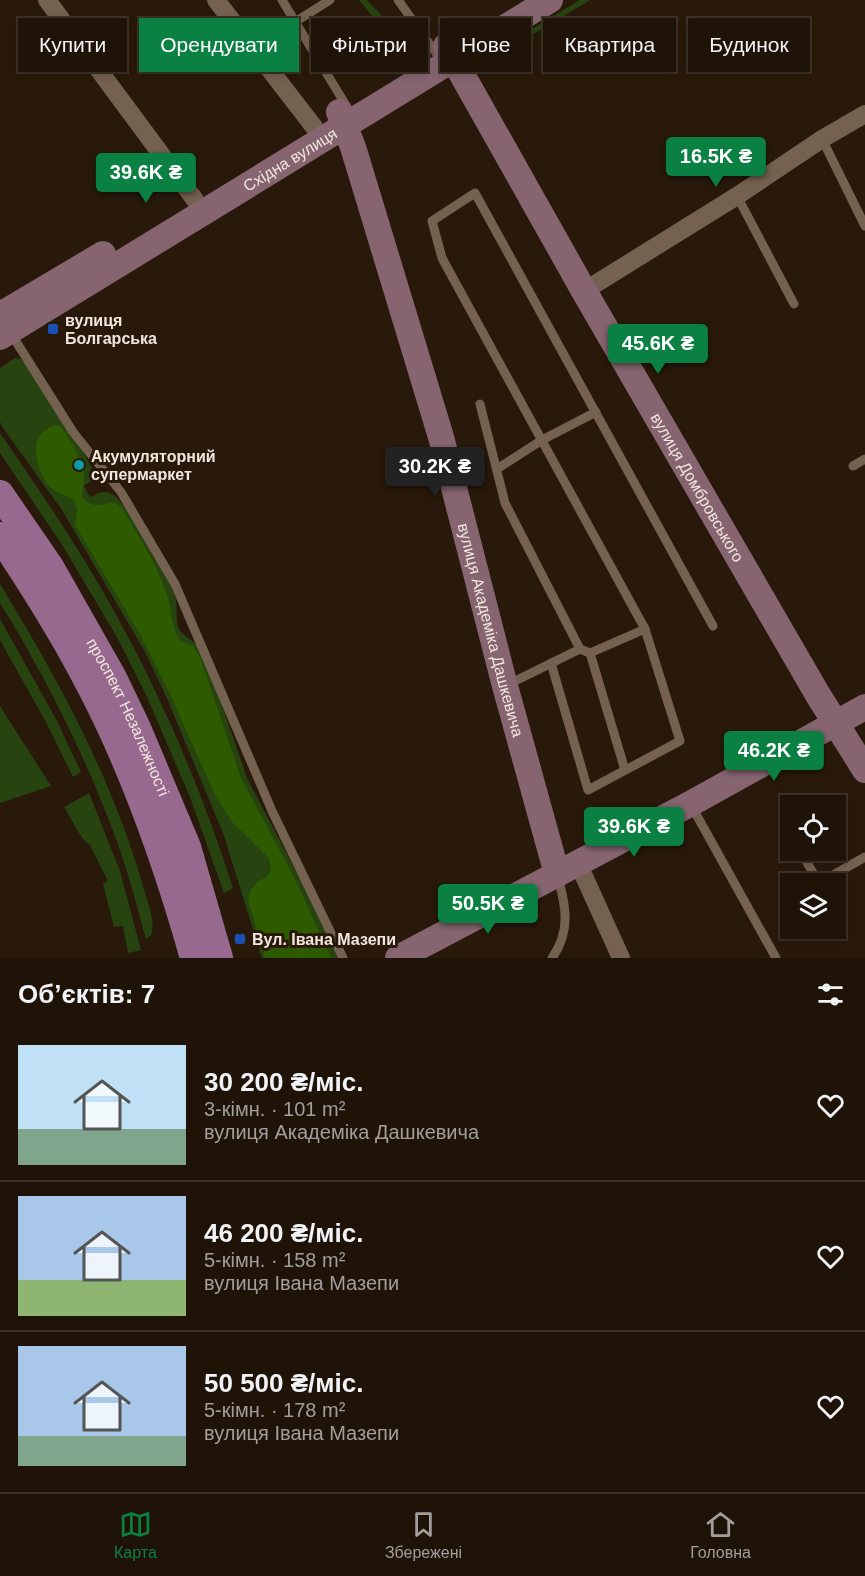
<!DOCTYPE html>
<html lang="uk">
<meta charset="utf-8">
<style>
:root{--surface:#1f1308;--page:#2c2016;--text:#f1f3f6;--muted:#a19e9c;--line:#3c3229;--accent:#0b8043}
body{margin:0;font-family:Arial,sans-serif;background:var(--page);color:var(--text);height:100vh;display:flex;flex-direction:column;font-size:22px;white-space:nowrap}
*{box-sizing:border-box;margin:0}
p{font-size:20px;color:var(--muted)}
.icon{flex:none;width:33px;height:33px;fill:none;stroke:currentColor;stroke-width:2;stroke-linecap:round;stroke-linejoin:round}
.map{position:relative;height:958px;overflow:hidden}
.drawer{display:flex;flex-direction:column;background:var(--surface);flex:1}
.drawer>*{flex:none}
.banner{position:absolute;left:18px;top:18px;width:830px;height:54px;display:flex;gap:12px}
.controls{position:absolute;left:780px;top:795px;display:grid;gap:12px}
.controls a{display:grid;place-items:center;width:66px;height:66px;border-radius:0px;background:var(--surface);box-shadow:0 3px 9px #0003,0 0 0 2px var(--line);font-size:30px}
.price{position:absolute;translate:-50% -51px;padding:0 14px;border-radius:6px;background:var(--accent);color:#fff;font-size:20px;line-height:39px;filter:drop-shadow(0 2px 3px #0008)}
.price::after{content:'';position:absolute;left:50%;top:36px;width:18px;height:14px;margin-left:-9px;background:inherit;clip-path:polygon(0 0,100% 0,50% 100%)}
.price.current{background:#222;color:#fff}
ul{padding:0;list-style:none}
li{display:flex;align-items:center;gap:18px;height:150px;padding:0 18px}
li+li{border-top:2px solid var(--line)}
li span{display:grid;place-items:center;flex:none;width:168px;height:120px;border-radius:0px;color:#555}
li>.icon{margin-inline-start:auto}
span .icon{width:72px;height:72px;fill:#fffc;stroke-width:1}
li b{font-size:26px}
h2{display:flex;justify-content:space-between;align-items:center;height:72px;padding:0 18px;font-size:26px}
.pill{padding:0 21px;border-radius:0px;background:var(--surface);box-shadow:0 3px 9px #0003,0 0 0 2px var(--line);font-size:21px;line-height:54px}
.pill.current{background:var(--accent);color:#fff}
.dock{display:flex;justify-content:space-around;align-items:center;height:84px;border-top:2px solid var(--line);background:var(--surface);font-size:16px;color:var(--muted)}
.dock a{display:grid;justify-items:center;gap:3px}
.dock .current{color:var(--accent)}
.map>svg:first-child{display:block}
</style>
<div class="map">
<svg width="865" height="958" viewBox="0 0 865 958">
<rect width="100%" height="100%" fill="#29190a"/>
<!-- green -->
<g fill="#274410">
<path d="M359,0H367C376,11 398,28 393,43L351,70H345L339,63V53L380,25Z"/>
<path d="M580,0H590L502,53L499,49Z"/>
<path d="M15,358L21,359L28,367L85,455L94,472L92,480L84,486L90,497C97,494 104,489 112,494C129,504 169,576 175,597C178,607 175,621 179,629C183,637 197,642 203,650L247,778L313,904L338,958H262L223,833L166,696L144,650L62,510L3,428L0,422V368Z"/>
<path d="M0,433C45,498 89,563 126,633C169,714 205,800 233,888L224,893L190,797L147,697L117,637L61,543L0,453Z"/>
<path d="M0,584C58,679 112,778 143,886C147,901 156,920 151,935L146,939C137,907 129,874 117,842C87,759 47,679 0,603Z"/>
<path d="M0,619L56,719L81,772L73,777L47,724L0,640Z"/>
<path d="M0,706L51,786L0,803Z"/>
<path d="M89,793L120,871L141,950L128,953L123,926L114,927L103,884L108,881L90,845L82,838L64,807Z"/>
</g>
<!-- forest -->
<path fill="#2e5a00" d="M54,425L60,426C68,434 86,466 84,478C84,485 82,491 82,497C94,511 100,502 116,503L122,508C138,535 156,562 166,592C173,608 170,626 180,641L193,646L200,657L241,778L296,881L331,958H265L248,900C250,888 256,881 267,877L271,869L269,858L233,823L216,797L170,694L141,636L75,525L77,511L75,502C68,495 57,494 50,487C40,476 31,452 39,437C42,431 48,428 54,425Z"/>
<g fill="none" stroke-linecap="round" stroke-linejoin="round">
<!-- lane -->
<g stroke="#746150" stroke-width="9">
<path d="M282,0L347,107"/>
<path d="M398,0L441,60"/>
<path d="M295,22L330,0"/>
<path d="M822,139L865,226"/>
<path d="M737,196L794,304"/>
<path d="M10,332L73,432L121,492L175,584L272,811L343,958"/>
<path d="M480,404L505,503L580,649L507,685"/>
<path d="M853,466L865,459"/>
<path d="M497,469L542,440L596,412"/>
<path d="M645,629L442,258L432,221L475,193L713,626"/>
<path d="M590,653L625,770"/>
<path d="M551,663L588,790L680,741L645,629L590,653L580,649"/>
<path d="M691,805L776,958"/>
<path d="M802,854L819,883L865,857"/>
<path d="M552,958C571,931 566,907 558,877"/>
</g>
<!-- street -->
<g stroke="#746150" stroke-width="18">
<path d="M47,0L195,200"/>
<path d="M216,0L314,127"/>
<path d="M584,291L737,196L822,139L865,114"/>
<path d="M578,863L621,958"/>
</g>
<!-- secondary -->
<g stroke="#866570" stroke-width="26">
<path id="s1" d="M446,46L584,291L818,695L865,770"/>
<path id="s2" d="M339,112L353,147L441,437L505,686L557,874"/>
<path d="M0,315L103,254"/>
<path id="s3" d="M0,337L550,0"/>
<path d="M398,958L690,804L865,707"/>
</g>
<!-- primary -->
<g stroke="#97698f" stroke-width="28">
<path id="s4" d="M0,494L50,567L113,678L137,728L187,847L219,958"/>
<path d="M0,536C33,585 65,636 92,689C136,774 168,866 194,958"/>
</g>
</g>
<!-- markers -->
<g fill="#1a4fb4" stroke="#29190a" stroke-width="2">
<rect x="47" y="323" width="12" height="12" rx="3"/>
<rect x="234" y="933" width="12" height="12" rx="3"/>
</g>
<circle fill="#0f9aa8" stroke="#29190a" stroke-width="2" cx="79" cy="465" r="6"/>
<g text-anchor="middle" stroke-width="6" stroke-linejoin="round" paint-order="stroke">
<!-- street labels -->
<g font-size="16" fill="#f2e7de" stroke="#29190a">
<text dy="6" stroke="none"><textPath href="#s3" startOffset="340">Східна вулиця</textPath></text>
<text dy="6" stroke="none"><textPath href="#s1" startOffset="508">вулиця Домбровського</textPath></text>
<text dy="6" stroke="none"><textPath href="#s2" startOffset="540">вулиця Академіка Дашкевича</textPath></text>
<text dy="6" stroke="none"><textPath href="#s4" startOffset="258">проспект Незалежності</textPath></text>
</g>
<!-- poi labels -->
<g font-size="16" font-weight="bold" fill="#f2e7de" stroke="#29190a" text-anchor="start">
<text x="65" y="326">вулиця<tspan x="65" dy="18">Болгарська</tspan></text>
<text x="91" y="462">Акумуляторний<tspan x="91" dy="18">супермаркет</tspan></text>
<text x="252" y="945">Вул. Івана Мазепи</text>
</g>
</g>
</svg>
<div class="controls">
<a><svg class="icon" aria-label="locate" viewBox="0 0 24 24"><circle cx="12" cy="12" r="6"/><path d="M12 2v4M12 18v4M2 12h4M18 12h4"/></svg></a>
<a><svg class="icon" aria-label="layers" viewBox="0 0 24 24"><path d="M12 4l9 5-9 5-9-5zM3 14l9 5 9-5"/></svg></a>
</div>
<b class="price" style="left:716px;top:188px">16.5K ₴</b>
<b class="price" style="left:146px;top:204px">39.6K ₴</b>
<b class="price" style="left:658px;top:375px">45.6K ₴</b>
<b class="price current" style="left:435px;top:498px">30.2K ₴</b>
<b class="price" style="left:774px;top:782px">46.2K ₴</b>
<b class="price" style="left:634px;top:858px">39.6K ₴</b>
<b class="price" style="left:488px;top:935px">50.5K ₴</b>
<div class="banner">
<a class="pill">Купити</a>
<a class="pill current">Орендувати</a>
<a class="pill">Фільтри</a>
<a class="pill">Нове</a>
<a class="pill">Квартира</a>
<a class="pill">Будинок</a>
</div>
</div>
<section class="drawer">
<h2>Об’єктів: 7<svg class="icon" aria-label="filters" viewBox="0 0 24 24"><path d="M4 7h16M4 17h16"/><circle cx="9" cy="7" r="2"/><circle cx="15" cy="17" r="2"/></svg></h2>
<ul>
<li><span style="background:linear-gradient(#bfe0f5 70%,#7fa58c 0)"><svg class="icon" aria-label="home" viewBox="0 0 24 24"><path d="M3 11l9-7 9 7M6 9v11h12V9"/></svg></span><div><b>30 200 ₴/міс.</b><p>3-кімн. · 101 m²</p><p>вулиця Академіка Дашкевича</p></div><svg class="icon" aria-label="heart" viewBox="0 0 24 24"><path d="M12 20l-8-8c-3-5 5-10 8-4 3-6 11-1 8 4z"/></svg></li>
<li><span style="background:linear-gradient(#a9c7e8 70%,#8fb573 0)"><svg class="icon" aria-label="home" viewBox="0 0 24 24"><path d="M3 11l9-7 9 7M6 9v11h12V9"/></svg></span><div><b>46 200 ₴/міс.</b><p>5-кімн. · 158 m²</p><p>вулиця Івана Мазепи</p></div><svg class="icon" aria-label="heart" viewBox="0 0 24 24"><path d="M12 20l-8-8c-3-5 5-10 8-4 3-6 11-1 8 4z"/></svg></li>
<li><span style="background:linear-gradient(#a9c7e8 75%,#7fa58c 0)"><svg class="icon" aria-label="home" viewBox="0 0 24 24"><path d="M3 11l9-7 9 7M6 9v11h12V9"/></svg></span><div><b>50 500 ₴/міс.</b><p>5-кімн. · 178 m²</p><p>вулиця Івана Мазепи</p></div><svg class="icon" aria-label="heart" viewBox="0 0 24 24"><path d="M12 20l-8-8c-3-5 5-10 8-4 3-6 11-1 8 4z"/></svg></li>
</ul>
</section>
<nav class="dock">
<a class="current"><svg class="icon" aria-label="map" viewBox="0 0 24 24"><path d="M3 6l6-2 6 2 6-2v14l-6 2-6-2-6 2zM9 4v14M15 6v14"/></svg>Карта</a>
<a><svg class="icon" aria-label="saved" viewBox="0 0 24 24"><path d="M7 4h10v16l-5-4-5 4z"/></svg>Збережені</a>
<a><svg class="icon" aria-label="home" viewBox="0 0 24 24"><path d="M3 11l9-7 9 7M6 9v11h12V9"/></svg>Головна</a>
</nav>
